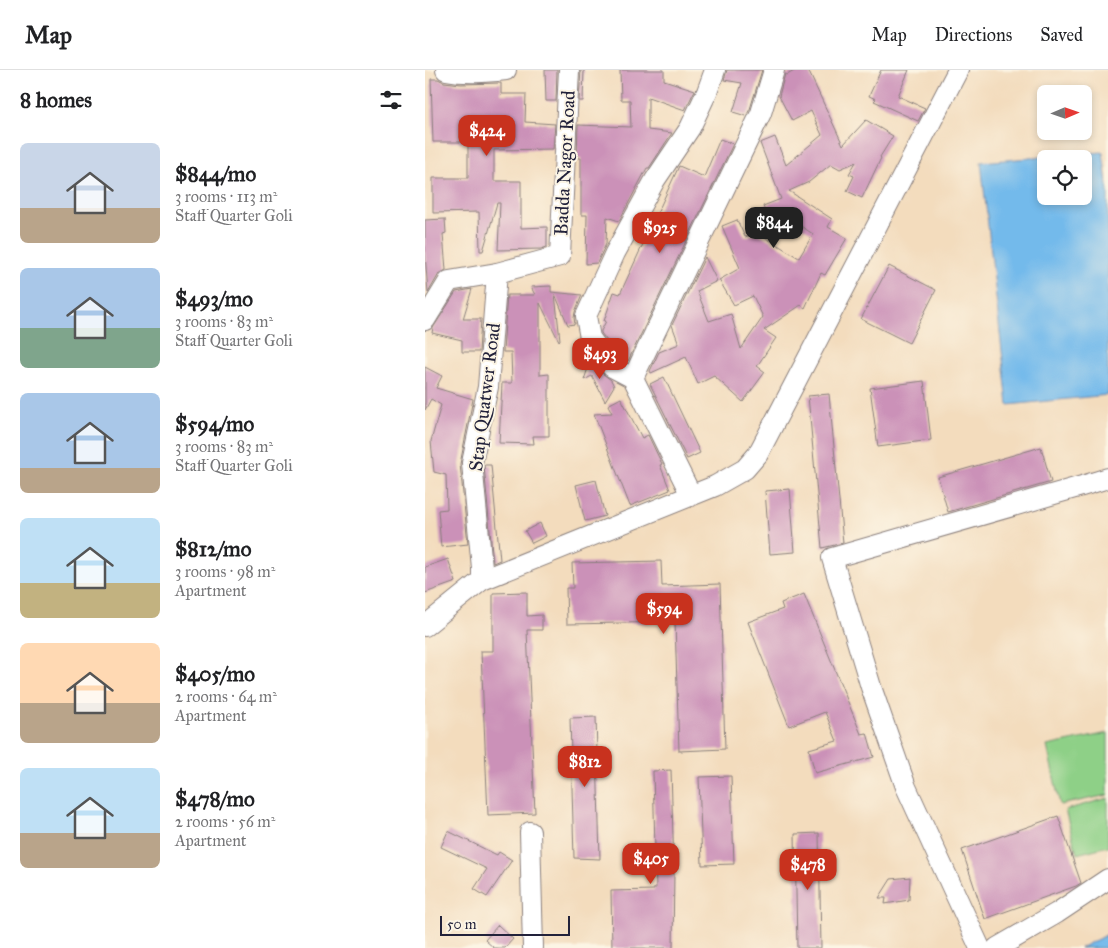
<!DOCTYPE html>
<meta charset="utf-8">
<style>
:root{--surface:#fff;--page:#f6f6f6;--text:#202124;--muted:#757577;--line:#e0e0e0;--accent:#c8321e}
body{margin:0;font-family:"IM FELL Great Primer",serif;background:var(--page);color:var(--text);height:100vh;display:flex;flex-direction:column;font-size:19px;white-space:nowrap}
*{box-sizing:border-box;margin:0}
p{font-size:16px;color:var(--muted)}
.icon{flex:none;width:28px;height:28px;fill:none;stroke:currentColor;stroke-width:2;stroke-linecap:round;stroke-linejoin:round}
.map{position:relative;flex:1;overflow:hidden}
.drawer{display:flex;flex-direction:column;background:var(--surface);width:425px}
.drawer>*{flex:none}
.needle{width:32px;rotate:88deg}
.fabs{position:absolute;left:612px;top:15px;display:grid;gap:10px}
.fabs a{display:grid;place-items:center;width:55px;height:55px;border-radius:8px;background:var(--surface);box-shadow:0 2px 8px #0003;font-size:25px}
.scale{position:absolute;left:15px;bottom:12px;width:130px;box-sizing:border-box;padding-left:5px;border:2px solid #22223b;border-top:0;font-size:14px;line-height:18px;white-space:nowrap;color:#22223b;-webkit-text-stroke:4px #fcf5e5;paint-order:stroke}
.price{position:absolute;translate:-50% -42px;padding:0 11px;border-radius:10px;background:var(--accent);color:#fff;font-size:16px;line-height:32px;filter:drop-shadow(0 1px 2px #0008)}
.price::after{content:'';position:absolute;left:50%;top:30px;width:15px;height:11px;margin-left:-8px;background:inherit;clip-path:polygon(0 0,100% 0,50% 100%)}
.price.selected{background:#222;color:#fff}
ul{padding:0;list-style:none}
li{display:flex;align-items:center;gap:15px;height:125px;padding:0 20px}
li span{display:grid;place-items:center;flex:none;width:140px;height:100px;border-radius:8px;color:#555}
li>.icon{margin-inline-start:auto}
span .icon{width:60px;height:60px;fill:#fffc;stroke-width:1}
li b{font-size:21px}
h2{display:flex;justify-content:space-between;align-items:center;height:60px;padding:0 20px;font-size:21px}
header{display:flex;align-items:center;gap:30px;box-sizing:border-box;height:70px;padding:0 25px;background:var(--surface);border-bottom:1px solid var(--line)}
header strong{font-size:24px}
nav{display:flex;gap:28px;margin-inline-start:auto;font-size:18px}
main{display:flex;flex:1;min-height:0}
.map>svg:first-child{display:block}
</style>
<header>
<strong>Map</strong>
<nav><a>Map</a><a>Directions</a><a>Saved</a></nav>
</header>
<main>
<section class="drawer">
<h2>8 homes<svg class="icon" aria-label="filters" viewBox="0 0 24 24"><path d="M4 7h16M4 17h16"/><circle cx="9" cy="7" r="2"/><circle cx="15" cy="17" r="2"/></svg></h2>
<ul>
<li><span style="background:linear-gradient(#c9d6e8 65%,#b9a48a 0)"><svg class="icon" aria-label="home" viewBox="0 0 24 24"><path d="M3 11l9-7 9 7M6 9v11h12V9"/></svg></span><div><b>$844/mo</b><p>3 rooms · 113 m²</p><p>Staff Quarter Goli</p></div></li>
<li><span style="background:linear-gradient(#a9c7e8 60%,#7fa58c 0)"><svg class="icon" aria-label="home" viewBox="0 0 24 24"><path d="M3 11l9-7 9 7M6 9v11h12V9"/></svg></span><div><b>$493/mo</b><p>3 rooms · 83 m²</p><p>Staff Quarter Goli</p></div></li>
<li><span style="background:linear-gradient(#a9c7e8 75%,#b9a48a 0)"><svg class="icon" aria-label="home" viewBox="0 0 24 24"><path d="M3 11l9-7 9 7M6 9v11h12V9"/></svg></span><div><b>$594/mo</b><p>3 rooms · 83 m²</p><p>Staff Quarter Goli</p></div></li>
<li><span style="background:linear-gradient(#bfe0f5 65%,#c2b280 0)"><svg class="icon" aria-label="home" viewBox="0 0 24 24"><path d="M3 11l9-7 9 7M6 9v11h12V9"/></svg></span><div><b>$812/mo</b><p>3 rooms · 98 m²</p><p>Apartment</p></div></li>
<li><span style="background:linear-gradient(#ffd9b3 60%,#b9a48a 0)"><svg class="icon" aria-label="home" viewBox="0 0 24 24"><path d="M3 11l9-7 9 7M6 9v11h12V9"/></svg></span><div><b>$405/mo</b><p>2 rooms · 64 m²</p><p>Apartment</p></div></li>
<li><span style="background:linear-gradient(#bfe0f5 65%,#b9a48a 0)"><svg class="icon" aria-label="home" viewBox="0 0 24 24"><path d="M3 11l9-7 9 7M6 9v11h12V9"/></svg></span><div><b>$478/mo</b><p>2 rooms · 56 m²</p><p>Apartment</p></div></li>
</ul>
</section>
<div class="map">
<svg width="683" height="878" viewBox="0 0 683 878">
<rect width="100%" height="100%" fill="#fcf5e5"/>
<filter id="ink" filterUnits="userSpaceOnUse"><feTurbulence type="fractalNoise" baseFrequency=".02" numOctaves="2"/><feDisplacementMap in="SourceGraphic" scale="10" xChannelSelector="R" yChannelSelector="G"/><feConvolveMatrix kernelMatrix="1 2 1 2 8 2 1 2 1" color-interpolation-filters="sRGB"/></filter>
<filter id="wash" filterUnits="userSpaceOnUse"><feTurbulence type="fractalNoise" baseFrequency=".0096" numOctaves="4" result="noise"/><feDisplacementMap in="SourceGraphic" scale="20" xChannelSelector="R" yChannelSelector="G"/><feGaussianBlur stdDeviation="1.12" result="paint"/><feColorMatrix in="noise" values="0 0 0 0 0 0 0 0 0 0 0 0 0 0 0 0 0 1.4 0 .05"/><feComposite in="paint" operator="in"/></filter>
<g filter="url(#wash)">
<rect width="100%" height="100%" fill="#f3dcbd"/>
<!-- green -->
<g fill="#8ed087" stroke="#587961">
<path d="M683,663V725L635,735L622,676Z"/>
<path d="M683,728V776L652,784L640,740Z"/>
</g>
<!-- water -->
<g fill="#73baeb" stroke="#4a6e93" fill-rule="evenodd">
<path d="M678,82L683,122V325L583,335L556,92ZM621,89H659V126H621Z"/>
<path d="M683,864V878H655Z"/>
</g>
<g id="blocks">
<!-- building -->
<g fill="#cb91b8">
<path d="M120,0H132L131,31H121Z"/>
<path d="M156,0H159L158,31H154Z"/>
<path d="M195,0H239V10L270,20L260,40L223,27V60L247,63L224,98H222L194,151L182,147L181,174L172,193L161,194L162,145H156V88H152L153,55L206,57L205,30H196Z"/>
<path d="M302,0H337L325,39L321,46L308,42L317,13L299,10Z"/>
<path d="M371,0H383L418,75L441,50L468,66L455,87L456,88L437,128L422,121L429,106L424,104L431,92L415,99L406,94L384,112L364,121L407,149L403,157L422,168L400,205L396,203L380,238L376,235L339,260L351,268L332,296L340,302L318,332L289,306L273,314L261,287L226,303L225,301L234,282L254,274L247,255L280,187L292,211L272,221L284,251L306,244L316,279L338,247L328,226L309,235L294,210L315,198L297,156L312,150L320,167L333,163L374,188L388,164L365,149L345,157L338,136L356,129L335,73L350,67L361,95L397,65L386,41L367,51L354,26L360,4L362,5Z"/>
<path d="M456,0H484L473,26L500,38L493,51L449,31L451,29L444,26Z"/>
<path d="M6,9H13L19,12L36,14L76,13V24H101L100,52L130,54L128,79L69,80V111H96V158L122,157V177L116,179L73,180L75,133H72L58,181H55L54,142L8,143V108H43V72H8Z"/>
<path d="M295,69L308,74L203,291L192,284L176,263V261L181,251H179L189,222L195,224L254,96L279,107Z"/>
<path d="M20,149L21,163L18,164L21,200L14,204L3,223L0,183V150Z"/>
<path d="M464,196L511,220L484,273L436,249Z"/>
<path d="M126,216V222L157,225L150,242L149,248L150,254L143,255L130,224L135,270L134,271L115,233V305L124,304V366H108L109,374L74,373L77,313H87L86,282H78L82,225H110L106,217Z"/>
<path d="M47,219L38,249H56L54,282H37V270L7,263L8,258L31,222Z"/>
<path d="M166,289L178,304L186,310L189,316L180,331L167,306L159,310Z"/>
<path d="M0,297L17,306L11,318L48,329L35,394L43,474L16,477L13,440L22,439L21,405L9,402L6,371L16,335L6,329L0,340Z"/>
<path d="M239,307L275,383L262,389L225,314Z"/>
<path d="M499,311L506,370L453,377L445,318Z"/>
<path d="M404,324L418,473L397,478L383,326Z"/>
<path d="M196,328L217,368L223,365L237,394L235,395L245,420L205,436L169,344L187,343L183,335Z"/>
<path d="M616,377L626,412L523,442L513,407Z"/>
<path d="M59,395H66L75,490L68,493Z"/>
<path d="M171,410L180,446L160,451L151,415Z"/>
<path d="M365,419L370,482L345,484L340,421Z"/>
<path d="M115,453L121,466L107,473L100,461Z"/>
<path d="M23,489L31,512L0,523V497Z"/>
<path d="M236,491L237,516L295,514L300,679L254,681L250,552L142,554L141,518H148L147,493Z"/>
<path d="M102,522V546L117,545V560H102L110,743L63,745L56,581H68V523Z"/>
<path d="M379,524L436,664L442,663L449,687L390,703L384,679L412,671L400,642L364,656L323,552L358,539L356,533Z"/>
<path d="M171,647L175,789L149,788L145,648Z"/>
<path d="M246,700L249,800L248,878H187L186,821L229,820V818H231L228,701Z"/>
<path d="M306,706L309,794L277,795L274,707Z"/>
<path d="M633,746L656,813L651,816L560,849L537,780Z"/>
<path d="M23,761L72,785L74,782L87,790L62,827L49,819L62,799L16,777Z"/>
<path d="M394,763L396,878H372L370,764Z"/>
<path d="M485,807L484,830L460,834L461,828H454L466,809Z"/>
<path d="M73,855L88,869L80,878H69L60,870Z"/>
</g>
</g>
</g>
<g filter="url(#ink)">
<use href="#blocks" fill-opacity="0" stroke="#8a7f7c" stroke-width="1"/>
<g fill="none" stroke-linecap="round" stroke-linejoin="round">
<defs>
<g id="minor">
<path d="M21,0C41,4 62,2 81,0"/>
<path d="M0,250L24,211L72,203L135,186L144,0"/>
<path d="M208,308L187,297L165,268L161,246L190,183L230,110L265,58L282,22L290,0"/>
<path d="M208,308L336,43L349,0"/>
<path d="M208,308L266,425"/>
<path d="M57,510V498L47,393L63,317L72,203"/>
<path d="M0,556L57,510L290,416L320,399L333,384L533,0"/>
<path d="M105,762L108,878"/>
<path d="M555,878L481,717L446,617L407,488L657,416L683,408"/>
<path d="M572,878L632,843L683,809"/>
</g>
</defs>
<!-- minor casing -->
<use href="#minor" stroke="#8a7f7c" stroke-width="22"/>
<!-- minor -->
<use href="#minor" stroke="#fff" stroke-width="20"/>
</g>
</g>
<g text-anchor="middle" stroke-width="4" stroke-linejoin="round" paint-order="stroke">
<!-- street labels -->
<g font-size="19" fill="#22223b" stroke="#fcf5e5">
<text transform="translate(139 93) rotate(-87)" y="7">Badda Nagor Road</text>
<text transform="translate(59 327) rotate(-83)" y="7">Stap Quatwer Road</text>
</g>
</g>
</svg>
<div class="fabs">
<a><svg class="needle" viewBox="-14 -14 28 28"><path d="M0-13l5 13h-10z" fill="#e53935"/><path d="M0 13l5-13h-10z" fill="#757577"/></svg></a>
<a><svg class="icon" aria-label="locate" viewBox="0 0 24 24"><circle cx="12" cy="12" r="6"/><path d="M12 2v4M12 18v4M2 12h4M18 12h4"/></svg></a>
</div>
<div class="scale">50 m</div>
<b class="price" style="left:62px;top:87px">$424</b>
<b class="price selected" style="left:349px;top:179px">$844</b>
<b class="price" style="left:235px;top:184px">$925</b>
<b class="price" style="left:175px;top:310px">$493</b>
<b class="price" style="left:239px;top:565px">$594</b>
<b class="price" style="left:160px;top:718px">$812</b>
<b class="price" style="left:226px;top:815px">$405</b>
<b class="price" style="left:383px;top:821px">$478</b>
</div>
</main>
